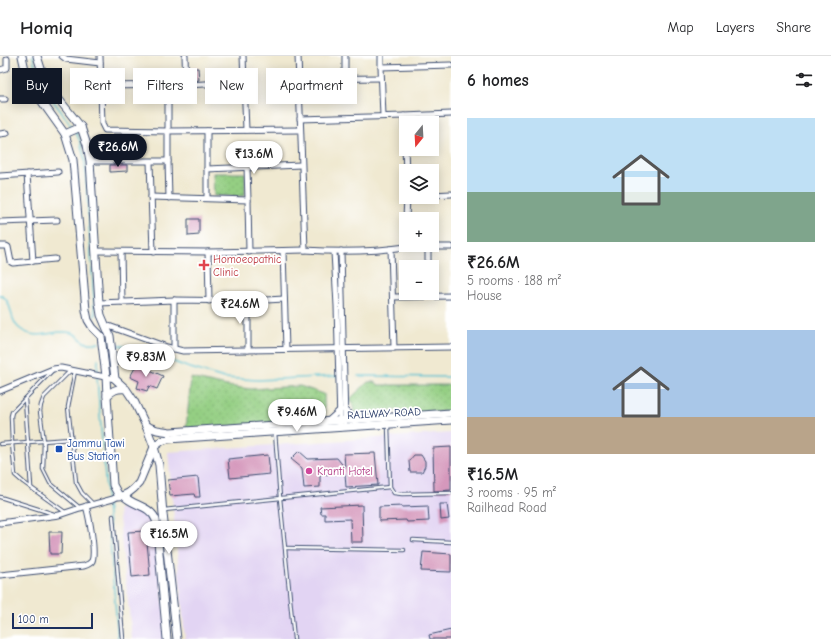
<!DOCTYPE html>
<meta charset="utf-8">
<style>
:root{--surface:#fff;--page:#f2f2f2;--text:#202124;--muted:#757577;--line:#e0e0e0;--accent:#111827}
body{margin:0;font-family:"Comic Neue",sans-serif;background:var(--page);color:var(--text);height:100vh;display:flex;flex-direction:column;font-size:15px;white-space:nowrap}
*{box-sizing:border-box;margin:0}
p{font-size:13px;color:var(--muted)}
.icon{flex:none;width:22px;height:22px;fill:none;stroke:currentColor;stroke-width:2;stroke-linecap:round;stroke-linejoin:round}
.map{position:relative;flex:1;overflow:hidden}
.drawer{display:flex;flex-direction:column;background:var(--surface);width:380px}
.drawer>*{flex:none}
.top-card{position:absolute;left:12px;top:12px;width:379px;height:36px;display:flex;gap:8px}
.needle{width:26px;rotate:198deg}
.tools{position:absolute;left:399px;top:60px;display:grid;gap:8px}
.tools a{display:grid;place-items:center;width:40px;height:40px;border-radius:0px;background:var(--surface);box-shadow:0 2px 10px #0003;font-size:20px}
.scale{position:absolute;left:12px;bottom:10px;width:81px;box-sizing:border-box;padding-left:4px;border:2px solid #1b2f5e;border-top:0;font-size:11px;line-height:14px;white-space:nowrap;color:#1b2f5e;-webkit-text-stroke:3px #fff;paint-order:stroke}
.price{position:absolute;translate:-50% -34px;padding:0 9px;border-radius:14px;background:#fff;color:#222;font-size:13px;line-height:26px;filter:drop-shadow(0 1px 2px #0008)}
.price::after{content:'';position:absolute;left:50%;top:24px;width:12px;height:9px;margin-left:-6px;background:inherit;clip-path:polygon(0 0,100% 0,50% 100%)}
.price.current{background:var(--accent);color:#fff}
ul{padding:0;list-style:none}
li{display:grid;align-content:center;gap:8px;height:212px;padding:0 16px}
li span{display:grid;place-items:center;height:124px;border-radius:0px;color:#555}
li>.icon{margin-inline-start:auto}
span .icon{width:72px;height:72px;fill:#fffc;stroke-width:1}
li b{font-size:17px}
h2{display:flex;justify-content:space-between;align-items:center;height:48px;padding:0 16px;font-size:17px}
.tag{padding:0 14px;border-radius:0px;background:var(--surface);box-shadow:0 2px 10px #0003;font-size:14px;line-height:36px}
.tag.current{background:var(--accent);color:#fff}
header{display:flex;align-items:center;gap:24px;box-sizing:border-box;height:56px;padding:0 20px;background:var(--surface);border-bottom:1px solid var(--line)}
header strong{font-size:19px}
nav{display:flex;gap:22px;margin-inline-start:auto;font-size:14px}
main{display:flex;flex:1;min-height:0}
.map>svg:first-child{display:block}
</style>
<header>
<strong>Homiq</strong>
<nav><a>Map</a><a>Layers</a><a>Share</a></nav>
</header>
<main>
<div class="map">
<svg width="451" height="583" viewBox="0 0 451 583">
<defs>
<pattern id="park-dots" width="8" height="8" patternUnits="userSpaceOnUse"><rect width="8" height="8" fill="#94cf83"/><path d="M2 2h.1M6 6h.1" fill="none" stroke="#7fb274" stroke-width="1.8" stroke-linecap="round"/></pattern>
</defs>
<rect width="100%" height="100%" fill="#fff"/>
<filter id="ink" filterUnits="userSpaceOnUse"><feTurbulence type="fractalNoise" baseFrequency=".025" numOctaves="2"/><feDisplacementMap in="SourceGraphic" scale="8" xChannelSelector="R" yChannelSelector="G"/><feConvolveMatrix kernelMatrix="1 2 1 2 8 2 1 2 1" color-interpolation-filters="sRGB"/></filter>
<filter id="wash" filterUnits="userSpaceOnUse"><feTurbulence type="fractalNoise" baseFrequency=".012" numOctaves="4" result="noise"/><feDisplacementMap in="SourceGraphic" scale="16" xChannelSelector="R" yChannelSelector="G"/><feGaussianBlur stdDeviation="0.9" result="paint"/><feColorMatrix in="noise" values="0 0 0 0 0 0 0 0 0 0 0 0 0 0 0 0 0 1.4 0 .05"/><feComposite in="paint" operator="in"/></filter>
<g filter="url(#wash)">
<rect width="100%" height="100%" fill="#f0e9d1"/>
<!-- built -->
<g fill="#e2d4f3">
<path d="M451,377V583H185L168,396Z"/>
<path d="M132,452L145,454L155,464L167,583H132L118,453Z"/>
</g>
<!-- park -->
<g fill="url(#park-dots)" stroke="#587f70">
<path d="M213,117H245V140H214Z"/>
<path d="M191,322L227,330L251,333L300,330L324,338L325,364L186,373Z"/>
<path d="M368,326H375L379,329H451V355L403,359L398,354L376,355L371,361L361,360L354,355L351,342Z"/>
</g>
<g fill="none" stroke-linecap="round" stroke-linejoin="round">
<!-- stream -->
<g stroke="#56c1d2" stroke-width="1.5">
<path d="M33,0L38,24L73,72"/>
<path d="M75,75L80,85L85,105L95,260"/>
<path d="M0,239C14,245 8,263 19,272C37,287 53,272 72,277C77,278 80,283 84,286C88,288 95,287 99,287"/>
<path d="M113,288L143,294L187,311L224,322L258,324L338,320"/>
<path d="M97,318L98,304"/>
<path d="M358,320L451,321"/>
<path d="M97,322L118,583"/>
</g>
</g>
<g id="blocks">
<!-- building -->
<g fill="#d598bc">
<path d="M190,12H198L199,24L191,25Z"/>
<path d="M110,109H127V115L110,116Z"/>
<path d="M188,163H199V179L188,180Z"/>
<path d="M137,308L163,320L157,333L149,330L147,335L137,332L139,325L130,321Z"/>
<path d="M451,391V434L434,435L433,392Z"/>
<path d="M299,395L308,403L337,402L345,412L344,398L375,397L378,429L346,431L345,417L320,419V431L304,432L302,412L291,403Z"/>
<path d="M268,399L270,418L230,422L228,403Z"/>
<path d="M414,399H421L425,405V410L422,416H410L409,405Z"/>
<path d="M198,421L200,441H195L194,438L170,440L168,424Z"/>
<path d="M440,448H447L449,463L441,464Z"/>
<path d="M362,449L363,486H351L350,463L325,464V458H321L320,451Z"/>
<path d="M402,450V451L428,450L429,465L407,466L406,464L379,465V451Z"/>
<path d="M146,475L150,519L132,521L128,476Z"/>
<path d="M49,476H62L61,498H50Z"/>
<path d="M423,496L451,498V516L421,515Z"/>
<path d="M451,574V583H430L429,579Z"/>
</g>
</g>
</g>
<g filter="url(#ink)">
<use href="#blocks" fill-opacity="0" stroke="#3b4b6f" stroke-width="1"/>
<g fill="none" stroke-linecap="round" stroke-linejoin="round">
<defs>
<g id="service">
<path d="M71,314L44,341L41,349L40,355L44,386L43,413L50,427L80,452"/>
<path d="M52,315L12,356L11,360L12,387L15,419L23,426L65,456"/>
<path d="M75,315L68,351L76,426L82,437L93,448"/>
<path d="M25,343L31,431"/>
<path d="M388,370L390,431L394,437L402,438L451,437"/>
<path d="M275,376L280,442L294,583"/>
<path d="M0,388L71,383"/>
<path d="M0,441L54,458"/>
<path d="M164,454L390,431"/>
<path d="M113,460L123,583"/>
<path d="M413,484L451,486"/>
<path d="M285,492L404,494"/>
</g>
<g id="minor">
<path d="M62,0L66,3L100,7"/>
<path d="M100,0L102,68L105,74L168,75V29"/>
<path d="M185,0L186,29"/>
<path d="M243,0L246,74"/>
<path d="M298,0L305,194C338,196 372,196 406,191V167"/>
<path d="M345,0V22"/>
<path d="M381,11V0"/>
<path d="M0,14L7,12V3"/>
<path d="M299,23L381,22"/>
<path d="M101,30L186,29L244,26"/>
<path d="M0,43H5"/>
<path d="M383,60L381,11L451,9"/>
<path d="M404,60L406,119"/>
<path d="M300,63L404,60L451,58"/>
<path d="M0,78L7,77"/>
<path d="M90,105H168L169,142"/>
<path d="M168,105V75L300,74"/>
<path d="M150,106L153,196"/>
<path d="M247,111L248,144"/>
<path d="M207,113L301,109"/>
<path d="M27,118L33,205L55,203"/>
<path d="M0,120L58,116"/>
<path d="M432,139L451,138"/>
<path d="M151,141L248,144L249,196"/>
<path d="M207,142V75"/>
<path d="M406,163L407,141"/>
<path d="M0,166L57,164"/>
<path d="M0,190H6L8,191L11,206L13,207L33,205"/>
<path d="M406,191H451"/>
<path d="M428,191V211"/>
<path d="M391,193L394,292"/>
<path d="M97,195L208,196L305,194"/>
<path d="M283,195L286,293"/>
<path d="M341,195L345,366"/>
<path d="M121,196L122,246"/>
<path d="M208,196L209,245"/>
<path d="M334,196L337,250L340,368"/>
<path d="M393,241L451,240"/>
<path d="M174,244V293"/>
<path d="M99,247L174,244L248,245L284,243"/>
<path d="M106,269L167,291L183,295L451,291"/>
<path d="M248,294V245"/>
<path d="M0,335L53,313L61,312L115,323"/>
<path d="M344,354L358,364"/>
<path d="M328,365L340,354"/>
<path d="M0,467L59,459L80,452L113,443L119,440"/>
<path d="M0,519L84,510C87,509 90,508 92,505C96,496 89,460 86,450"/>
</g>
<g id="secondary">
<path d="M22,0L26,18L30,29L65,78L73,104L86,254L88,264L93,272L101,280L106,320L107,340"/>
<path d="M37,0L44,22L49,31L81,71L87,89L90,105L99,247L101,259L110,280L115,323L126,333L134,345L146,370L154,391L139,427C134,433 127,440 119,440L113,429L107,340C113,334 117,332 126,333"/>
<path d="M65,78L81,71"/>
<path d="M146,370L157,374L170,376L451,357"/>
<path d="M124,440C133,450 150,449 156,464L167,583"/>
<path d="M177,583L163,458L159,409L154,391L162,385L168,383L451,364"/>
</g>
</defs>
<!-- service casing -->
<use href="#service" stroke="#3b4b6f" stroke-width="4.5"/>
<!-- minor casing -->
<use href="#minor" stroke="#3b4b6f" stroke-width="7"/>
<!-- secondary casing -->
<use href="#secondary" stroke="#3b4b6f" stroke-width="9"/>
<!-- service -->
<use href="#service" stroke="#fff" stroke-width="2.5"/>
<!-- minor -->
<use href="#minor" stroke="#fff" stroke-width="5"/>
<!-- secondary -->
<use href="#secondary" stroke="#fff" stroke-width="7"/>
</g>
</g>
<!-- markers -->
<path fill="#e0444e" stroke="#fff" stroke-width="1.5" d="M202 203h4v4h4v4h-4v4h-4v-4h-4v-4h4z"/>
<rect fill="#1a4fb4" stroke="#fff" stroke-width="1.5" x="55" y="389" width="8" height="8" rx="2"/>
<circle fill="#d1479c" stroke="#fff" stroke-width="1.5" cx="309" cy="415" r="4"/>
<g text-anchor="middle" stroke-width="3.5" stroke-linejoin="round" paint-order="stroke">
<!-- health labels -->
<g font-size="11" fill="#be3a42" stroke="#fff" text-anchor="start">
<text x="213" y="207">Homoeopathic<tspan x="213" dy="13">Clinic</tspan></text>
</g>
<!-- street labels -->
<g font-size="11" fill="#1b2f5e" stroke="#fff">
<text transform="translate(384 357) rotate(-3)" y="4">RAILWAY ROAD</text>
</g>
<!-- transit labels -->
<g font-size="11" fill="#164399" stroke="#fff" text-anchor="start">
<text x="67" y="391">Jammu Tawi<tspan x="67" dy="13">Bus Station</tspan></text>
</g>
<!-- hotel labels -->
<g font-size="11" fill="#b23c85" stroke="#fff" text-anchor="start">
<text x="317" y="419">Kranti Hotel</text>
</g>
</g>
</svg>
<div class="tools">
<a><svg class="needle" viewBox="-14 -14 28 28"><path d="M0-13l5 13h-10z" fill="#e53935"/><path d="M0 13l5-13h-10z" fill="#757577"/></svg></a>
<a><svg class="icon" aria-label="layers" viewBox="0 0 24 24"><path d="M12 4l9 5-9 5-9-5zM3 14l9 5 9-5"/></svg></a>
<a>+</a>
<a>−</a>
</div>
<div class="scale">100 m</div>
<b class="price current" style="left:118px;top:112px">₹26.6M</b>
<b class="price" style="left:254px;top:119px">₹13.6M</b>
<b class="price" style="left:240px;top:269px">₹24.6M</b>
<b class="price" style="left:146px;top:322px">₹9.83M</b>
<b class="price" style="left:297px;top:377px">₹9.46M</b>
<b class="price" style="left:169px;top:499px">₹16.5M</b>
<div class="top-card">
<a class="tag current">Buy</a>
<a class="tag">Rent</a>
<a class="tag">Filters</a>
<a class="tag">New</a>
<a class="tag">Apartment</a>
</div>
</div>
<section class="drawer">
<h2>6 homes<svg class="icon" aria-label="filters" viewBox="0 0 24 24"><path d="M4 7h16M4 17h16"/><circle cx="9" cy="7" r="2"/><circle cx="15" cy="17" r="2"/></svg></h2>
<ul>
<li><span style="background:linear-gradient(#bfe0f5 60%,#7fa58c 0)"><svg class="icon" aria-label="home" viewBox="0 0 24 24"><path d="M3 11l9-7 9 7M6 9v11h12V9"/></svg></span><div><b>₹26.6M</b><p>5 rooms · 188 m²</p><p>House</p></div></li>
<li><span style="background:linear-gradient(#a9c7e8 70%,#b9a48a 0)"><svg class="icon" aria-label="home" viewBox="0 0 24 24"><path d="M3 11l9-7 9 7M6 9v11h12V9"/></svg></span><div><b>₹16.5M</b><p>3 rooms · 95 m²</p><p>Railhead Road</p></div></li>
</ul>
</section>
</main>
